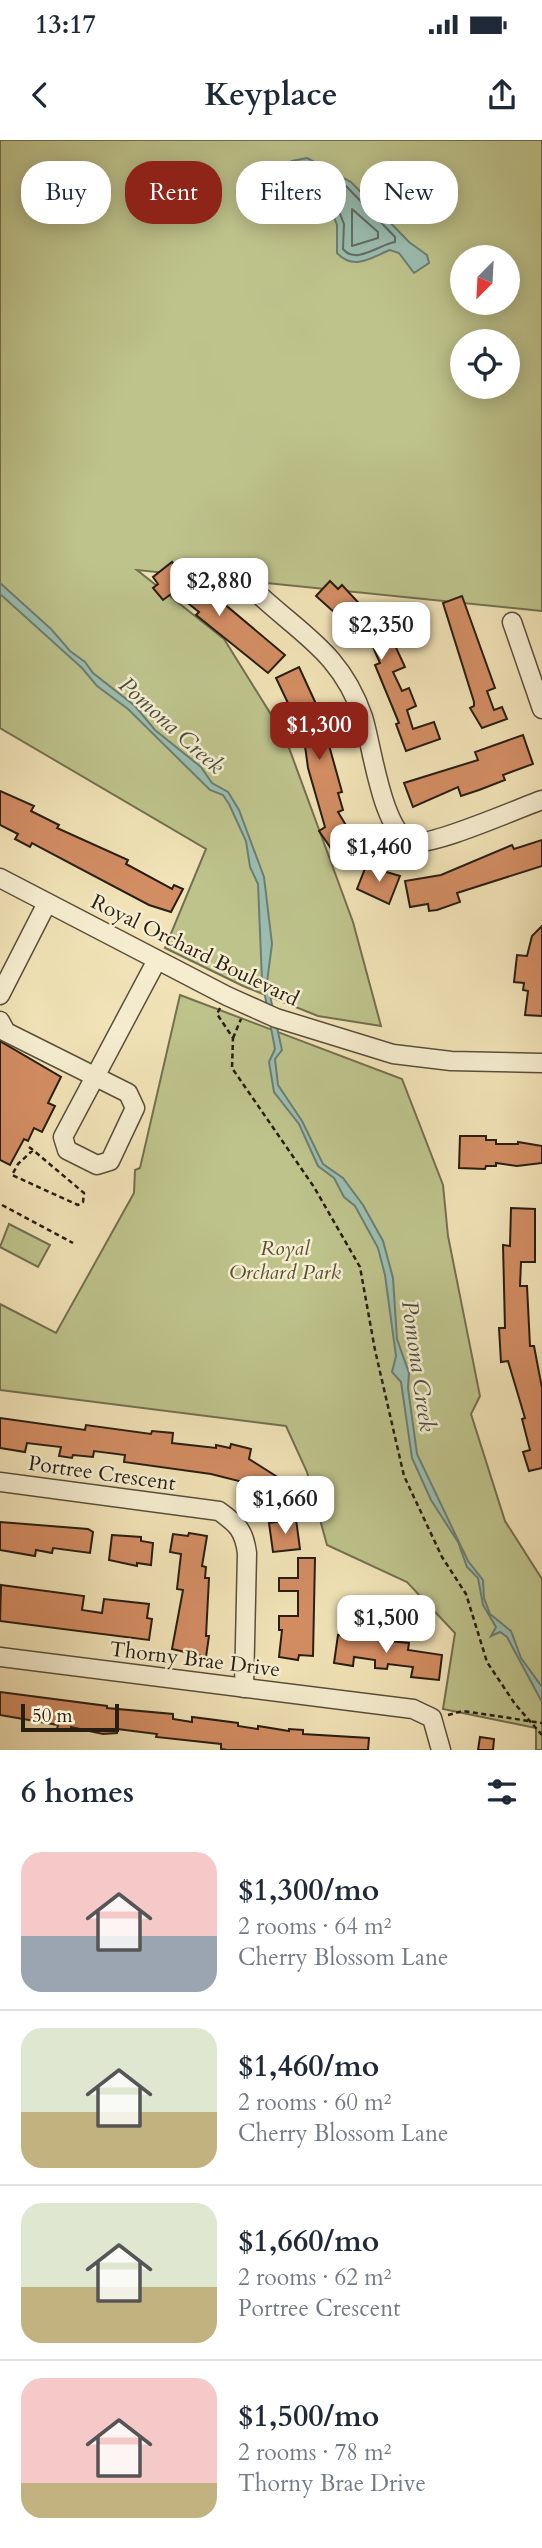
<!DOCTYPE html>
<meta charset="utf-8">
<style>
:root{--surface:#fff;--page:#f6f6f7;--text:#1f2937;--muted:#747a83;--line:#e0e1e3;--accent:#8f2418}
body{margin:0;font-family:Cardo,serif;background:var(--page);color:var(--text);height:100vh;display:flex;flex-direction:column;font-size:26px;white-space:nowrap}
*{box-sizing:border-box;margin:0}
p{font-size:23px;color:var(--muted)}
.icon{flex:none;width:38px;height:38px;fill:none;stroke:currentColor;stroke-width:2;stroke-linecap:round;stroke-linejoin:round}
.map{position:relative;height:1610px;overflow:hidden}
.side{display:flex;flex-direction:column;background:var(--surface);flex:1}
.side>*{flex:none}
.hud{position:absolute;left:21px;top:21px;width:500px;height:63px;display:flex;gap:14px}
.needle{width:46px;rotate:204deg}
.buttons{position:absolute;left:450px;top:105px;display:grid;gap:14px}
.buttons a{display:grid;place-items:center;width:70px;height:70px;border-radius:50%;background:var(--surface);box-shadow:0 4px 18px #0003;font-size:35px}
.scale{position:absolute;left:21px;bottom:18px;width:98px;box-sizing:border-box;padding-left:7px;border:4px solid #281e12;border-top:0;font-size:19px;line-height:24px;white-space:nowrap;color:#281e12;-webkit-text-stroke:5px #f6edd0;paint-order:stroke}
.price{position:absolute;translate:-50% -60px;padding:0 16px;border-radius:14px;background:#fff;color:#222;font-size:23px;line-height:46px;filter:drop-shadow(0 2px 4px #0008)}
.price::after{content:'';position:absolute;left:50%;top:42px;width:21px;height:16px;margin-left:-10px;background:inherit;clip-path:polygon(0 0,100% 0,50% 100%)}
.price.current{background:var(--accent);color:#fff}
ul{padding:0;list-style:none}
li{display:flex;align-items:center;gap:21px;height:175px;padding:0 21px}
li+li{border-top:2px solid var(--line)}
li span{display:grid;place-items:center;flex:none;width:196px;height:140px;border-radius:21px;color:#555}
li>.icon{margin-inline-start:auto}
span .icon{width:84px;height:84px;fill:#fffc;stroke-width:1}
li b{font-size:30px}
h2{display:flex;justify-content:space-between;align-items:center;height:84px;padding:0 21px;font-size:30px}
.pill{padding:0 24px;border-radius:28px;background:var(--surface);box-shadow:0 4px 18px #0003;font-size:24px;line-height:63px}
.pill.current{background:var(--accent);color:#fff}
.status{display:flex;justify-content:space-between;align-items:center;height:49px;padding:0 35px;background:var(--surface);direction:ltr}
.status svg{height:19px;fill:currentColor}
header{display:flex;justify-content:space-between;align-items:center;height:91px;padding:0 21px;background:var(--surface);font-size:32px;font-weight:600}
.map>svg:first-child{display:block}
</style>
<div class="status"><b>13:17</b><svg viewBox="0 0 49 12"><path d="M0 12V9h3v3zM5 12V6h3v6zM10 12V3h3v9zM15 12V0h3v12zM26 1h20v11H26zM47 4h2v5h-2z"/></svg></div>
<header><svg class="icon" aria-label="back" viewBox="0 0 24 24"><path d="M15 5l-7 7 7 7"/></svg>Keyplace<svg class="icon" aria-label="share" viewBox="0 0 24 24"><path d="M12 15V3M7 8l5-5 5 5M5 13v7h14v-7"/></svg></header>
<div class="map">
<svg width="542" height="1610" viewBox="0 0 542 1610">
<rect width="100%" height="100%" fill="#f1e3b7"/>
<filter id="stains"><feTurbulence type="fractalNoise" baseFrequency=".00286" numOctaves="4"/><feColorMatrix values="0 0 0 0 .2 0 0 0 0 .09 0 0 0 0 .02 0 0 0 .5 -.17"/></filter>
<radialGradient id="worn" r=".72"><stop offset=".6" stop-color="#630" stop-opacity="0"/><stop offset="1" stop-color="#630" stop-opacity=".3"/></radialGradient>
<!-- green -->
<g fill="#bec38c" stroke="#73704f" stroke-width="2" fill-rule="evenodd">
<path d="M0,0H542V471L137,430L224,499L285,597L353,782L381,886L318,876L243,846L165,808L206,709L0,588ZM462,117H508V163H462ZM462,201H508V247H462Z"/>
<path d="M180,855L402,939L443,1045L448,1096L480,1256L471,1274L505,1381L542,1439V1610H536V1588L443,1569L455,1493L407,1442L327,1405L307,1332L286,1286L0,1250V1164L56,1193L134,1053L135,1030L140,1028Z"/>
<path d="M9,1084L50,1105L38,1127L0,1107Z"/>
</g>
<!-- water -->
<g fill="#9bbeb2" stroke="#6d7e72" stroke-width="2">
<path d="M307,18L351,42L409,102L427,115L429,123L414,133L399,113L390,110C370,118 354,131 337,113V85L331,69L306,59L282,67L268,46L272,32L292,21Z"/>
<path d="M0,443L51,489L70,511L85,522L93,533L135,566L155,590L201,627L212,643L228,652L239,670L264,737L272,804L267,842L282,910L275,919L278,945L302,981L323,1024L343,1038L363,1065L383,1101L393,1138L397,1199L409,1233L408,1248L417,1314L468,1421L483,1440L484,1458L490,1474L511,1491L521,1518L542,1547V1562L507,1497L500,1492L491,1496L496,1487L483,1465L478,1438L467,1427L458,1402L431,1360L412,1318L401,1242L392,1232L396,1216L385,1135L378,1108L355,1066L344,1057L334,1038L318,1026L299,984L274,952L269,922L275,909L262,840L258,744L250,727L246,701L229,664L223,655L210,650L128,569L97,546L82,528L0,454Z"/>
</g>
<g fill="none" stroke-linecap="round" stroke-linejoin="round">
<!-- shore -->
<g stroke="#626e62" stroke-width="2">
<path d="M307,25L347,47L395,97V102C378,105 356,125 343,109L344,84L336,64L307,52L286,58L276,44L278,37Z"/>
<path d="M305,34L315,38L316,43L287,46L288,41Z"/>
<path d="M352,69L378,92V98L352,106Z"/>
</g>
</g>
<!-- building -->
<g fill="#d38d63" stroke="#281e12" stroke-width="2">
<path d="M172,422L193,448L198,442L285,515L268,533L196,475L199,472L174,452L163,460L153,448L158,444L153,437Z"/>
<path d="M330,441L338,449L342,445L392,499L405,527L393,532L402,551L409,548L416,566L407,570L413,589L434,582L440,599L406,611L396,584L399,583L375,525L380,523L373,507L316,456Z"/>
<path d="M462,456L495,548L487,551L494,570L502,567L507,579L482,588L470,568L474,566V562L443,463Z"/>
<path d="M299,527L328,590L325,591L342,652L338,653L343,670L338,672L359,707L339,720L319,691L325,687L308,628L305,606L308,605L276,538Z"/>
<path d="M523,595L533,624L503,635L505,640L479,650L461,656L458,647L413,667L404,643L478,620L475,612Z"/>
<path d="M0,651L34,666L31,671L59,685L57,688L128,720L126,724L172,749L174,745L183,749L171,772L149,765L32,703L30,707L15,699L18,694L0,685Z"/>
<path d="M542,700V726L457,753L460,762L437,770L429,771L428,764L410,767L405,741L441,735L512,705L514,709Z"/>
<path d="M366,726L400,736L389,764L357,749Z"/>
<path d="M542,786V876L525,875L528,851L523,850L524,843L514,842L517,815L527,816L532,796Z"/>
<path d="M0,901L61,937L48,963L55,966L42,992L34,988L28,1001L24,999L10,1025L0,1020Z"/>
<path d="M460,996H486V1000H496V1004H518V1002L542,1006V1023L517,1026L496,1023V1026H486L485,1029L459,1028Z"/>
<path d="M511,1068L535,1069V1122H521L520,1146H527L530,1206H534L542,1248V1328L529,1331L523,1312L530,1310L522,1279L525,1278L508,1221L501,1222L499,1188H505L503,1105L510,1106Z"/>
<path d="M0,1278L85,1290L86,1285L151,1294L152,1291L173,1293L172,1303L216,1308V1305L230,1308L231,1304L251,1309L249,1319L290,1345L274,1365L262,1356L257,1363L241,1351L247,1343L211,1334L124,1322L125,1315L94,1311L93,1317L73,1315L72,1318L59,1316L61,1307L27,1303L25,1312L0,1308Z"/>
<path d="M296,1379L300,1409L273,1412L269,1383Z"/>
<path d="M0,1382L88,1389L93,1392L90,1413L53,1408L52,1413L36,1410L35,1416L0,1410Z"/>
<path d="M189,1393L207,1396L202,1426L206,1427L205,1438H209L206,1496H209L206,1517L172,1509L183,1450L177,1449L181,1414L170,1412L173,1394L188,1396Z"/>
<path d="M112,1395L141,1397V1401L153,1403L151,1425L137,1423V1426L109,1420Z"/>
<path d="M298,1418H315L313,1516L299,1515L298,1520L279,1517L282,1490H279V1476H298V1451H279V1438H298Z"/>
<path d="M1,1445L84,1456L82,1470L102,1473L104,1459L149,1464L147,1478L152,1479L149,1500L0,1481Z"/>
<path d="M345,1490L372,1494L371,1499L409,1503L408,1510L442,1515L439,1540L411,1537L413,1527L388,1524L387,1529L375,1528V1520L354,1517L353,1526L334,1523L338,1495L344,1496Z"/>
<path d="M0,1552L107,1566V1568L173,1574V1579L192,1582V1577L238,1583V1586L258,1589V1586L289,1591V1589L303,1590V1594L369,1598L368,1610H227L221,1609V1604L156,1597L157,1594L117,1589V1593L103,1594L71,1587V1590L57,1589L58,1585L0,1575Z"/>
<path d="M480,1597L494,1599L493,1610H478Z"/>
</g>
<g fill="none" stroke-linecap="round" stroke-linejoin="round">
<defs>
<g id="minor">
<path d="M254,450C300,494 341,512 363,577C372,605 382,692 411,702C429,708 519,668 542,660"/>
<path d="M512,482L542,569"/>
<path d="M0,738L227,856L276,878L393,914L451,921L542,923"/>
<path d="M0,855L47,763"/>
<path d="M0,881L6,892L128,953L135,968L110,1021L97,1025L67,1010L63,997L157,820"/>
<path d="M0,1342L219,1371C237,1384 244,1390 247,1413L244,1548"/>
<path d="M0,1517L413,1569L432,1578L441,1610"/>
</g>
</defs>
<!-- minor casing -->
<use href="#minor" stroke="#5a4f3b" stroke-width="21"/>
<!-- path -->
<g stroke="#281e12" stroke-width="2.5" stroke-dasharray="5 3.5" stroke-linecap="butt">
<path d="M220,868L217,874L233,898L232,928L314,1047L360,1127L375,1210L404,1336L442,1417L466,1454L487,1522L515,1564L542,1595"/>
<path d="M233,898L241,879"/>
<path d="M29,1007L33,1010L84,1053L83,1062L78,1065L12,1035L18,1024L33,1010"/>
<path d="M2,1065L73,1103"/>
<path d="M448,1575L463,1571L542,1583"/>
</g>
<!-- minor -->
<use href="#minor" stroke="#f6edd0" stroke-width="18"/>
</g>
<g text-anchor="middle" stroke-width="5" stroke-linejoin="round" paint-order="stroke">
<!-- street labels -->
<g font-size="21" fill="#281e12" stroke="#f6edd0">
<text transform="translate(195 810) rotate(26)" y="7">Royal Orchard Boulevard</text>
<text transform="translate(102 1333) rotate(8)" y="7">Portree Crescent</text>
<text transform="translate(195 1519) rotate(7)" y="7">Thorny Brae Drive</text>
</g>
<!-- park labels -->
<g font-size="21" font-style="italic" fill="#555037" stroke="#f6edd0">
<text x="285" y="1115">Royal<tspan x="285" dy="24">Orchard Park</tspan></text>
</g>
<!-- water labels -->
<g font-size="23" font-style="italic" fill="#4a4e42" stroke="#f6edd0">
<text transform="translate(172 585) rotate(42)" y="8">Pomona Creek</text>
<text transform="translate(419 1226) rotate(82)" y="8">Pomona Creek</text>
</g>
</g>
<rect width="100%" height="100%" filter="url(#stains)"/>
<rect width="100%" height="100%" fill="url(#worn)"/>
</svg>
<div class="buttons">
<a><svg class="needle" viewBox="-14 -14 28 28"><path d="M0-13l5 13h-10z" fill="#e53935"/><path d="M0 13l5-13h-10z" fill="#747a83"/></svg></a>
<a><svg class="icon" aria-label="locate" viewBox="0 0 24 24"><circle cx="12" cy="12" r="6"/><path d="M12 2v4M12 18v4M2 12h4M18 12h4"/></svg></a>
</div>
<div class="scale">50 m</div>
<b class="price" style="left:219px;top:478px">$2,880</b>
<b class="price" style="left:381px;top:522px">$2,350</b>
<b class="price current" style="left:319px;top:622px">$1,300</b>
<b class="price" style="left:379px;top:744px">$1,460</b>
<b class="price" style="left:285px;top:1396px">$1,660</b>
<b class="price" style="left:386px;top:1515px">$1,500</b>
<div class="hud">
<a class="pill">Buy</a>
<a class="pill current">Rent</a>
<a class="pill">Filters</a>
<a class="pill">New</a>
</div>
</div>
<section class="side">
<h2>6 homes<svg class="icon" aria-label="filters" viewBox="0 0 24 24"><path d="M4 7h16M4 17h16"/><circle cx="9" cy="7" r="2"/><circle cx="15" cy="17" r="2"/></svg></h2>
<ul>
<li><span style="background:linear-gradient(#f6c9c9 60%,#9aa5b1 0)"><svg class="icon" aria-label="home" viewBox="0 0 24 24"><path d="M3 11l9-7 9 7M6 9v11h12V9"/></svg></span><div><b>$1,300/mo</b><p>2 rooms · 64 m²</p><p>Cherry Blossom Lane</p></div></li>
<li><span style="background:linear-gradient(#dfe7d0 60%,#c2b280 0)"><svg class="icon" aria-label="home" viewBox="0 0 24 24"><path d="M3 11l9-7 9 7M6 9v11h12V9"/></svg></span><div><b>$1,460/mo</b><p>2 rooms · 60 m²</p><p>Cherry Blossom Lane</p></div></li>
<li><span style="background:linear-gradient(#dfe7d0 60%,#c2b280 0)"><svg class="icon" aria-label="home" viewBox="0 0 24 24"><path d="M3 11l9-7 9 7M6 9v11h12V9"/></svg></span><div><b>$1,660/mo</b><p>2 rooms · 62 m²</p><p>Portree Crescent</p></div></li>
<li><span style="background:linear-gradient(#f6c9c9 75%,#c2b280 0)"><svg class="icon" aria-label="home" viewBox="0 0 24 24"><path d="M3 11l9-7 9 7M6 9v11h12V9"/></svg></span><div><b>$1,500/mo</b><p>2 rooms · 78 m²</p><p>Thorny Brae Drive</p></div></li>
</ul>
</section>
